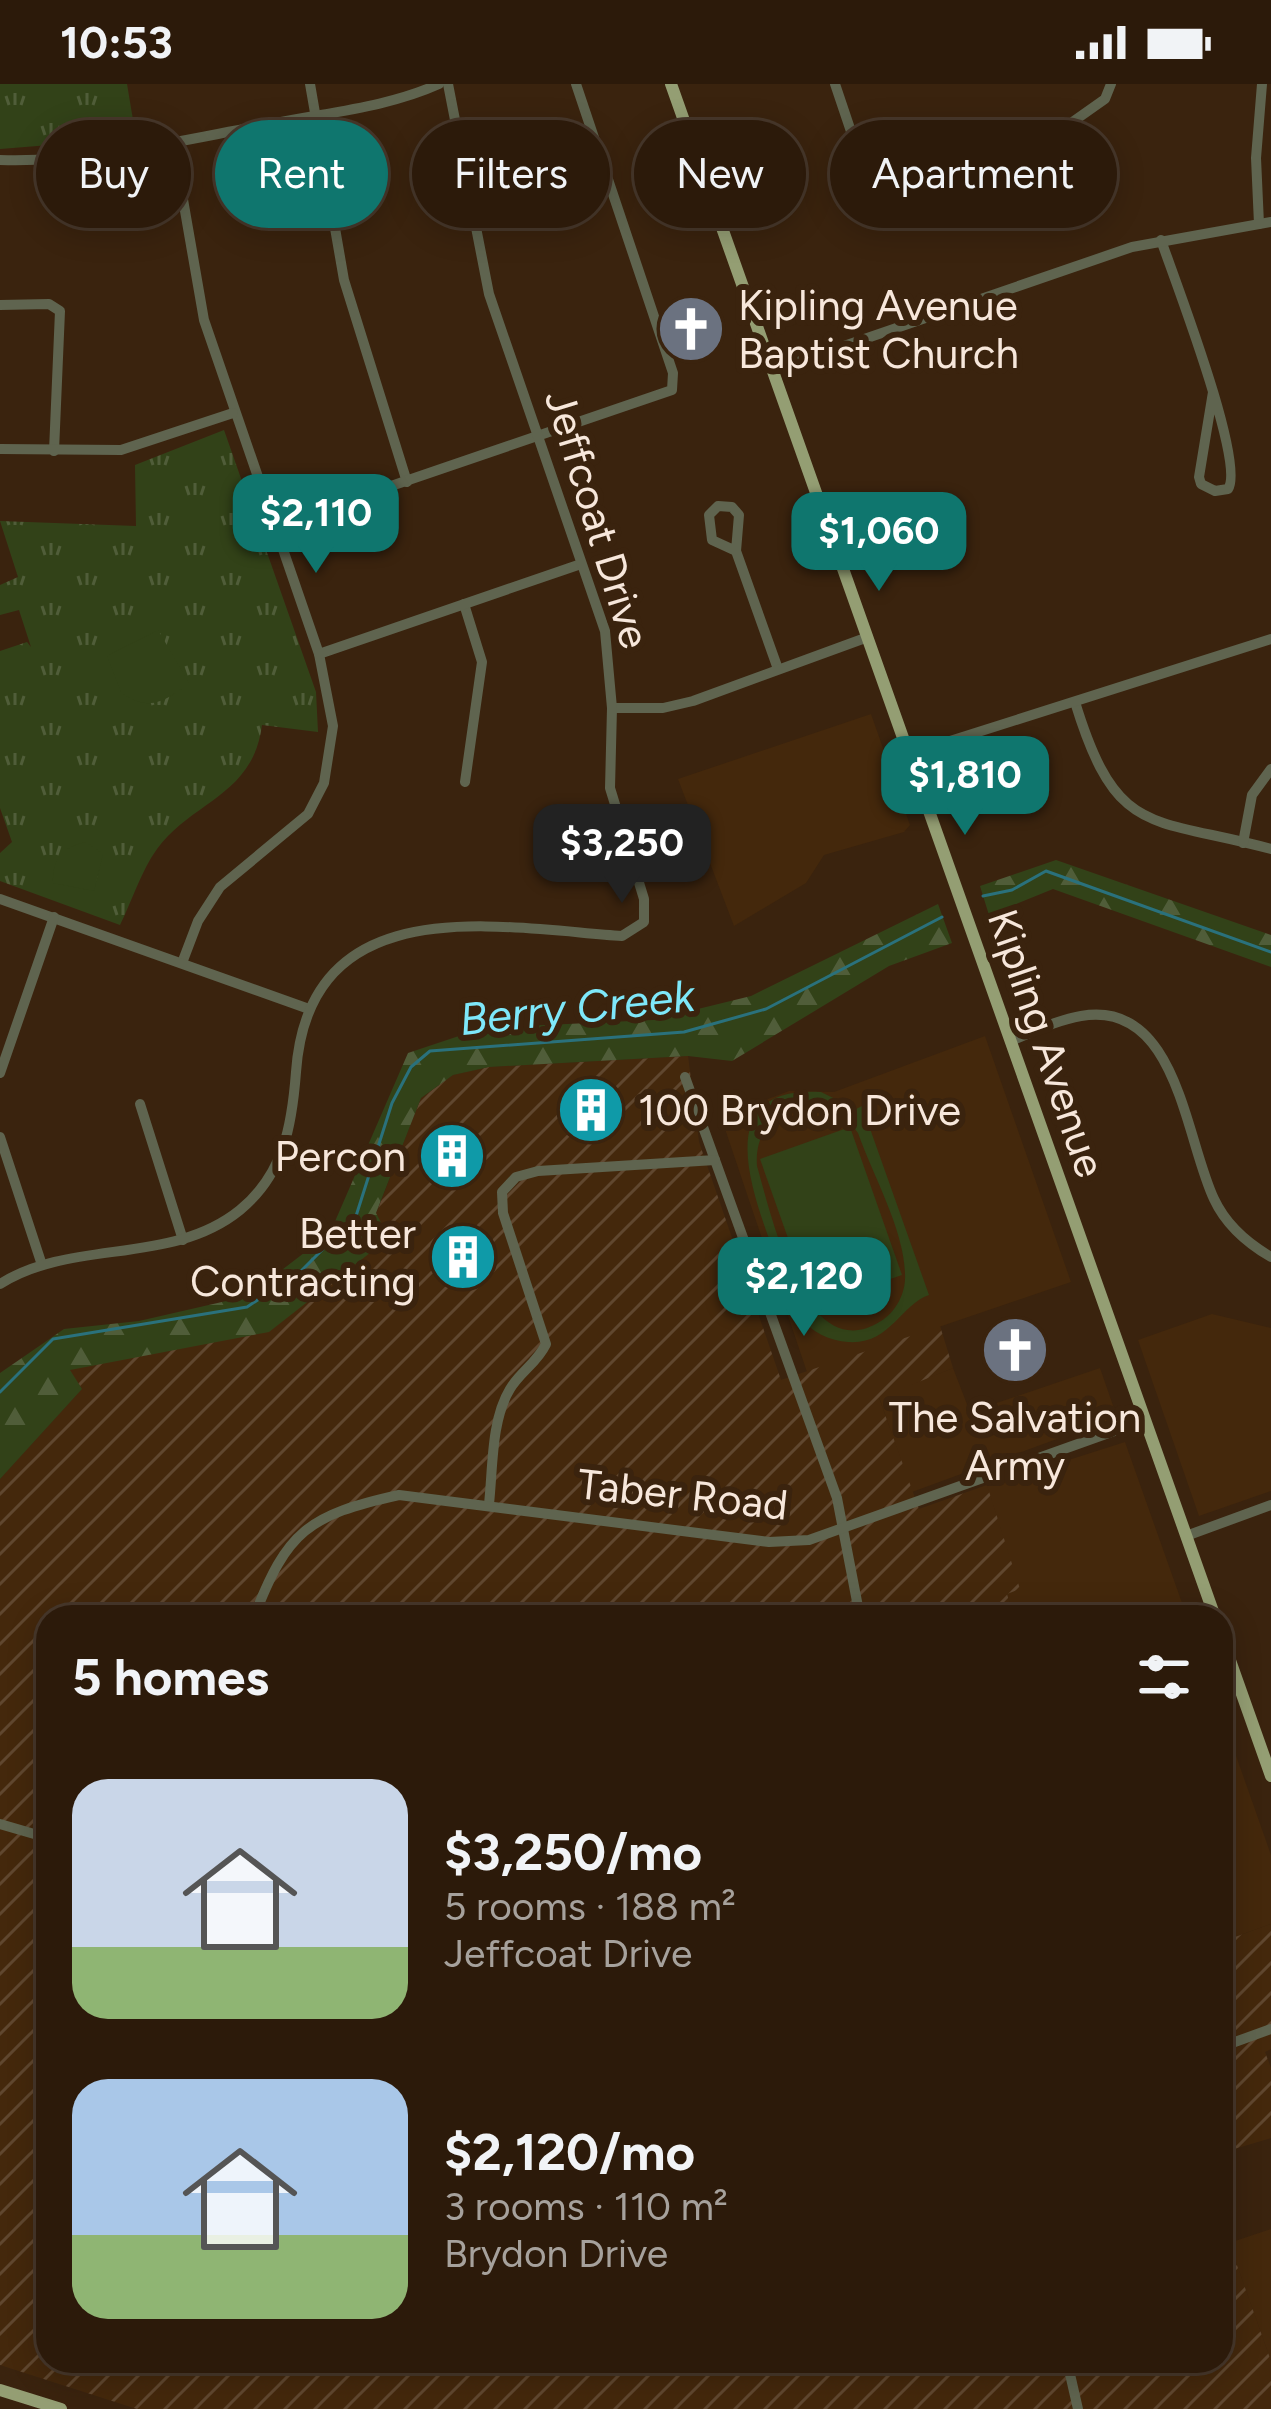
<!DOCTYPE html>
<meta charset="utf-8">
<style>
:root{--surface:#2c1a0a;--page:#382718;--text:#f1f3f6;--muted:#a6a19c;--line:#48382b;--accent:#0f766e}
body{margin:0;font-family:Figtree,sans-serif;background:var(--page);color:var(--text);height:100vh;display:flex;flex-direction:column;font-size:45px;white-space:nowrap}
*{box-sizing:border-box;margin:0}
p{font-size:39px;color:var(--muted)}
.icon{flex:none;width:66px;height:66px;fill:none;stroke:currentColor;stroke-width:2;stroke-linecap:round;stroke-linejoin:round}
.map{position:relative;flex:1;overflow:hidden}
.sheet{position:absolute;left:36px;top:1521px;width:1197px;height:768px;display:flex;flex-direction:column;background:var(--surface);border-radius:36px;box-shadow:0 6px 30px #0003,0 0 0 3px var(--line)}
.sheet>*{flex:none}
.banner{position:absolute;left:36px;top:36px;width:1200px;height:108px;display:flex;gap:24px}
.price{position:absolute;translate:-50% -102px;padding:0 27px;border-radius:24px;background:var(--accent);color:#fff;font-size:39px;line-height:78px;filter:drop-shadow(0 3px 6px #0008)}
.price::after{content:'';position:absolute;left:50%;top:72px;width:36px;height:27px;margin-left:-18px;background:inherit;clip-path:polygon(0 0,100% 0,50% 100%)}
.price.selected{background:#222;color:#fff}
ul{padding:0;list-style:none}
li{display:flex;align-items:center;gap:36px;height:300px;padding:0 36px}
li span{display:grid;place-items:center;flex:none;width:336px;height:240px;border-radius:36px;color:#555}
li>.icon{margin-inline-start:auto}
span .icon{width:144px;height:144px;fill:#fffc;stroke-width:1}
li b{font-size:51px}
h2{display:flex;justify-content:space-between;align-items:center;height:144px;padding:0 36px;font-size:51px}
.pill{padding:0 42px;border-radius:54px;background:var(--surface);box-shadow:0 6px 30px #0003,0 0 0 3px var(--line);font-size:42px;line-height:108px}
.pill.selected{background:var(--accent);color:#fff}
.status{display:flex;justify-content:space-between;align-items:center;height:84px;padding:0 60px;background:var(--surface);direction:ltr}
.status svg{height:33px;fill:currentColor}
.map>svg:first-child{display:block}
</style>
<div class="status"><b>10:53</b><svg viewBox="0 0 49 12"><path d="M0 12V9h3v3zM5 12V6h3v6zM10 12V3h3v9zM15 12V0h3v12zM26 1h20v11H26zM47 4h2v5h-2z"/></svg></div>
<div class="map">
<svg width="1271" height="2325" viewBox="0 0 1271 2325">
<defs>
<pattern id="industrial-furrows" width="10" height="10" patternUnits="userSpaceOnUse" patternTransform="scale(3)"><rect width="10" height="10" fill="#44280c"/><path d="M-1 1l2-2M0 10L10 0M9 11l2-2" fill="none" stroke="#60472f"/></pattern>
<pattern id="grass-tufts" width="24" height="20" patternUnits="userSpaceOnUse" patternTransform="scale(3)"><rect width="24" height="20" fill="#324218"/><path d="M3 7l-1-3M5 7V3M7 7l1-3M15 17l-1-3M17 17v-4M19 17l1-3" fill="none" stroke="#505d39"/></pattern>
<pattern id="forest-firs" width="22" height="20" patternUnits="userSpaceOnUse" patternTransform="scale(3)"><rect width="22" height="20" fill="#324218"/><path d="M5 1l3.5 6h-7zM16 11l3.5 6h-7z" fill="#505d39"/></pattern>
</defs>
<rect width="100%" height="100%" fill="#3a230e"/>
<!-- built -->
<g fill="#44280c">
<path d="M871,630L910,741L904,748L824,771L806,799L734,842L678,695Z"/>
<path d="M985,952L1071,1198L807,1288L721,1033L789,1007L834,1008Z"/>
<path d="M1212,1230L1271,1244V1407L1199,1432L1138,1256Z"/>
<path d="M953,1284L970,1328L1100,1284L1117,1333L912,1408L879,1313Z"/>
<path d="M1125,1358L1187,1533H1014L1007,1510L1019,1504L987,1402Z"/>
<path d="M1221,1629L1271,1771V1840L1221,1858Z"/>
<path d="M1271,2145V2277L1229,2159Z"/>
</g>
<!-- industrial -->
<g fill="url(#industrial-furrows)">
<path d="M688,972L699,1058L781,1296L940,1242L953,1284L879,1314L919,1425L987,1401L1020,1505L1007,1510L1014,1533H48V2277H1221V2136L1271,2277V2325H137L0,2281V1395L82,1305L69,1286L158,1266L389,1154L376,1130L421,1014L453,991L488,983Z"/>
<path d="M1271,1840V1965L1265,1968L1271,1984V2054L1221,2069V1858Z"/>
</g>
<!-- grass -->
<g fill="url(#grass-tufts)">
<path d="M0,0H127L136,54L0,65Z"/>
<path d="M224,346L316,608L318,648L262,641C253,712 192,717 157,765C141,787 132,817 120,841L0,797V769L12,758L0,724V567L27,558L31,563L19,526L0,531V501L18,493L0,437L136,442L135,381Z"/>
</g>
<!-- forest -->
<g fill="url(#forest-firs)">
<path d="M1056,776L1271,851V883L1053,805L989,831L980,802Z"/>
<path d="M938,820L952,859L889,882L732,977L688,972L489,983L453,991L421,1014L376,1129L389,1154L269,1248L70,1286L82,1305L0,1395V1289L64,1245L139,1237L248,1212L330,1149L408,969L483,944L653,936L751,912Z"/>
</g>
<!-- garden -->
<g fill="#324218" fill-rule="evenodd">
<path d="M158,546L189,599C166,617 148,629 121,608L107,572Z"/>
<path d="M86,758L103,770L94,807L53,799C52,774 63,763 86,758Z"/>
<path d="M821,1008L856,1025L862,1022L929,1211C900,1221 890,1261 848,1258C830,1257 812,1248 800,1234C786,1216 780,1187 773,1166C752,1107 710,1001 821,1008ZM819,1020L847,1035L858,1049C873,1092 904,1145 905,1190C906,1208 897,1227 881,1237C805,1286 771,1130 757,1082C754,1044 781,1019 819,1020Z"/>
<path d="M850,1043L902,1191L812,1222L760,1075Z"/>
</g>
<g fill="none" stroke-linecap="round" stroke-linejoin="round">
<!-- stream -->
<g stroke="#2a717c" stroke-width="3">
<path d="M983,812L1012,806L1046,787L1271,868"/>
<path d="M0,1308L53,1255L247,1223L300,1188L356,1132L392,1019L411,983L430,967L684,948L766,925L942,833"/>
</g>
<!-- minor -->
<g stroke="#5f644f" stroke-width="10">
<path d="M310,0L344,196L407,398"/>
<path d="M835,0L865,89L882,101L1071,39L1105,15L1111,0"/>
<path d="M173,58L204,236L319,570L333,642L324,699L308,730L220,803L198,837L182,879"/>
<path d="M0,76C92,79 186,55 276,39C331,28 388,23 439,0"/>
<path d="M1259,140L1256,74L1262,0"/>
<path d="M1161,156C1174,194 1246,380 1228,405L1215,407L1201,400L1199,393L1213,308"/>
<path d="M0,221L49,220L60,227L54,367"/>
<path d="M774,286L1132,163L1271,138"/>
<path d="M0,365L121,366L233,329"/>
<path d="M274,442L672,306L673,289L576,0"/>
<path d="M736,467L712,456L709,431L718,422L732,423L739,431L736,467L778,585"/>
<path d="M464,520L482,578L465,698"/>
<path d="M319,570L581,480"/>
<path d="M1075,618C1117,755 1150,732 1271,765"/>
<path d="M612,624H663L693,617L868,553"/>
<path d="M909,670L1271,555"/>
<path d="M1243,759L1252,711L1271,685"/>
<path d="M634,786L689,767"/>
<path d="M0,815L309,925"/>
<path d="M1011,957C1033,948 1057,936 1081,932C1177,915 1185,1054 1214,1115C1226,1141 1247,1159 1271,1173"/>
<path d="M0,989L54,833"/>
<path d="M685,993L837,1414L860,1533"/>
<path d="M140,1020L183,1156"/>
<path d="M0,1053L41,1178"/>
<path d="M0,1200C73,1154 171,1182 240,1126C284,1090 292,1041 296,988C309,804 495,843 622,852L644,838V815L610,704L612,624L605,547L489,210L448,0"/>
<path d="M489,1420C493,1384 491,1336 510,1305C520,1288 537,1279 546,1260L503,1129L502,1108L516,1093L538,1087L715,1076"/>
<path d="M1186,1452L1271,1421"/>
<path d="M254,1533C287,1447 308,1431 399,1411L769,1458L809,1456L1145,1336"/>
<path d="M0,1740L48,1754"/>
<path d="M1221,1963L1271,1945"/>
<path d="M1067,2277L1078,2325"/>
</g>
<!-- major -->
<g stroke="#949e73" stroke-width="12">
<path d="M671,0L1215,1533"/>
<path d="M1221,1551L1271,1692"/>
<path d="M0,2306L61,2325"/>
</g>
</g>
<!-- icons -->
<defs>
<symbol id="church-disc" viewBox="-11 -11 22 22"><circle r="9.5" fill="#6b7280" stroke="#3a230e"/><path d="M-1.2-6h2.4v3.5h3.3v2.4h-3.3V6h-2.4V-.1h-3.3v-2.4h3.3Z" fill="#fff"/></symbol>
<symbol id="building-disc" viewBox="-11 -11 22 22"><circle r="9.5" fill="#0f9aa8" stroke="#3a230e"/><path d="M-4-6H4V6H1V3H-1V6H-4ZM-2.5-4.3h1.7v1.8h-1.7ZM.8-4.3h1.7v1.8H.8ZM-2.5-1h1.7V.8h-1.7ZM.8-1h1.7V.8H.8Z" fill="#fff"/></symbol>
</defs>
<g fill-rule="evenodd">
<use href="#church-disc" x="653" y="207" width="76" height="76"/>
<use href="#building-disc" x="553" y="988" width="76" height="76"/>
<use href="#building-disc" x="414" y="1034" width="76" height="76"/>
<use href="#building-disc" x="425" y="1135" width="76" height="76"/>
<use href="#church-disc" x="977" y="1228" width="76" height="76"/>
</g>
<g text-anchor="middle" stroke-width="12" stroke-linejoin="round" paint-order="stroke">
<!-- poi labels -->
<g font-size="42" fill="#f7e7db" stroke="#3a230e" text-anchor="start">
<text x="738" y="236">Kipling Avenue<tspan x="738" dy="48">Baptist Church</tspan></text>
<text x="638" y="1041">100 Brydon Drive</text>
<text x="406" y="1087" text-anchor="end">Percon</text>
<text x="416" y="1164" text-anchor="end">Better<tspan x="416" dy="48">Contracting</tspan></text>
<text x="1015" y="1348" text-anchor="middle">The Salvation<tspan x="1015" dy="48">Army</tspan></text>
</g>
<!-- street labels -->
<g font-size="42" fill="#f7e7db" stroke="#3a230e">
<text transform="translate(598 435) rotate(73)" y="15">Jeffcoat Drive</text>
<text transform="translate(1047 959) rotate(71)" y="15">Kipling Avenue</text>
<text transform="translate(683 1410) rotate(6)" y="15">Taber Road</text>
</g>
<!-- water labels -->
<g font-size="45" font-style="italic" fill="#7ee8fa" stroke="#3a230e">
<text transform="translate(577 923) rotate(-6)" y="16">Berry Creek</text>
</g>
</g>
</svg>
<b class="price" style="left:316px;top:492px">$2,110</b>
<b class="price" style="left:879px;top:510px">$1,060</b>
<b class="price" style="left:965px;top:754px">$1,810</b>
<b class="price selected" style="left:622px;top:822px">$3,250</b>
<b class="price" style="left:804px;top:1255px">$2,120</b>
<div class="banner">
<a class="pill">Buy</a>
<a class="pill selected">Rent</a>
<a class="pill">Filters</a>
<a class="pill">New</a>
<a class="pill">Apartment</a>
</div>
<section class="sheet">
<h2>5 homes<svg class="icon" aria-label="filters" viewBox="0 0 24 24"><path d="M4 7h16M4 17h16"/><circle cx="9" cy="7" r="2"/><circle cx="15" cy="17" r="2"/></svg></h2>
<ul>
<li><span style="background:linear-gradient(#c9d6e8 70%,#8fb573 0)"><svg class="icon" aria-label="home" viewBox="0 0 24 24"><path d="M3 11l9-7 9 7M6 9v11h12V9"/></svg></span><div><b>$3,250/mo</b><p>5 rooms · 188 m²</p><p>Jeffcoat Drive</p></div></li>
<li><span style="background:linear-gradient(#a9c7e8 65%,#8fb573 0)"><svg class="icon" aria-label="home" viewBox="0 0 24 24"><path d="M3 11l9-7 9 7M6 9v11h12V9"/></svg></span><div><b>$2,120/mo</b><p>3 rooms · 110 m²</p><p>Brydon Drive</p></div></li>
</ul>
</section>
</div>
